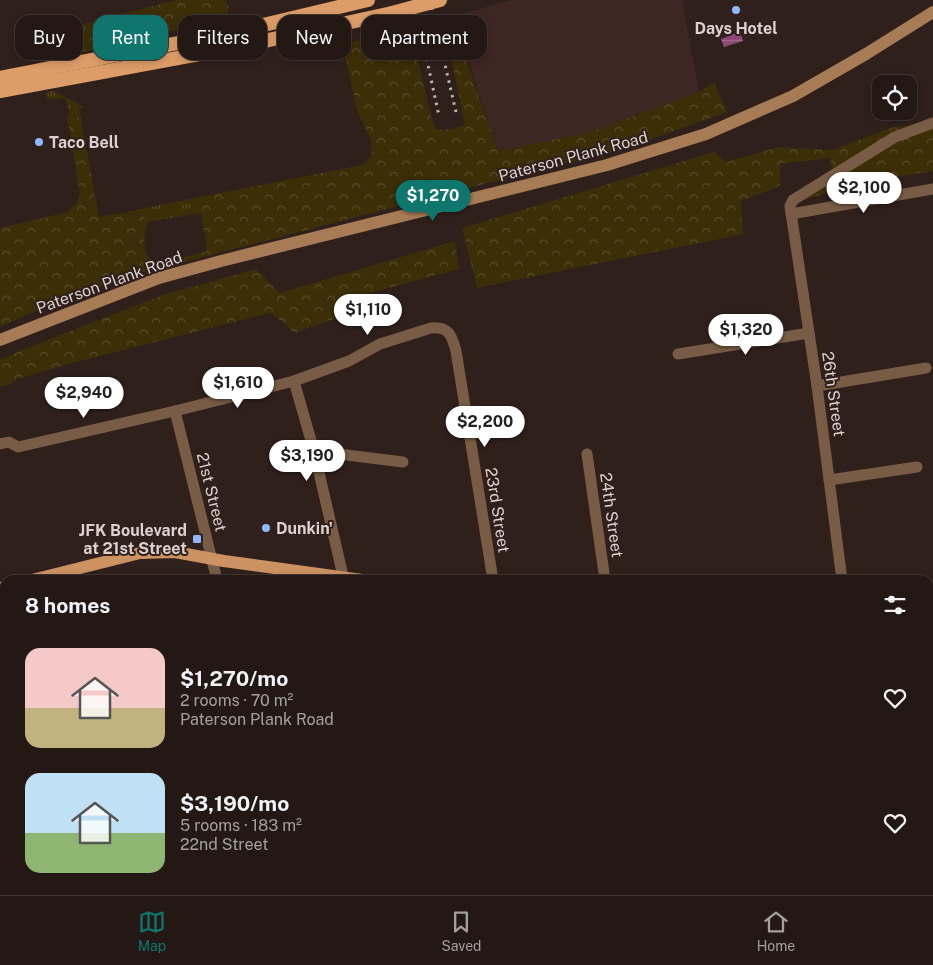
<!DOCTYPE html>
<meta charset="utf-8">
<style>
:root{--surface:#241815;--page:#302522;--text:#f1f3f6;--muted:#a3a0a0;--line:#413734;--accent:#0f766e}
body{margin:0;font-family:"Public Sans",sans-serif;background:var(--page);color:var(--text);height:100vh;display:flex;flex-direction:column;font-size:19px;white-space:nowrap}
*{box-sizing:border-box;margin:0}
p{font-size:16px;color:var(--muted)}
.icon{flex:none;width:28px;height:28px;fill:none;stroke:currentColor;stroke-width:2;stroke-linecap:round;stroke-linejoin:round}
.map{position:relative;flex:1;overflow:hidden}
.drawer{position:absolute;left:0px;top:575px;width:934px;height:320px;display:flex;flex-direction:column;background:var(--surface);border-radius:15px 15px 0 0;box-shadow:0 2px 8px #0003,0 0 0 1px var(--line)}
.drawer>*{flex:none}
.hud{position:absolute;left:15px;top:15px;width:500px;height:45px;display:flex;gap:10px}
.buttons{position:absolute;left:872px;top:75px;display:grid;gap:10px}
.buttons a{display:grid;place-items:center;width:45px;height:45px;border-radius:10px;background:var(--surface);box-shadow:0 2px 8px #0003,0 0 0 1px var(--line);font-size:25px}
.price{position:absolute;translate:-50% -42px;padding:0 11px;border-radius:18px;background:#fff;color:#222;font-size:16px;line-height:32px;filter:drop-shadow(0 1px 2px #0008)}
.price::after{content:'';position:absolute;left:50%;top:30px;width:15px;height:11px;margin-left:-8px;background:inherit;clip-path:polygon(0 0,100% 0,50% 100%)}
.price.active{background:var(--accent);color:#fff}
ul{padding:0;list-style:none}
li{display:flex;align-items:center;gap:15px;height:125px;padding:0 25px}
li span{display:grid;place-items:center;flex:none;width:140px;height:100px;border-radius:15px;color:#555}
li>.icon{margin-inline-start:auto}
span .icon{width:60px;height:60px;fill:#fffc;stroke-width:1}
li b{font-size:21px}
h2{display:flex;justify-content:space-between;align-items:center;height:60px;padding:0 25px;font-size:21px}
.chip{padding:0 18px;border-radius:15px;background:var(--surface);box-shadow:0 2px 8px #0003,0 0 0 1px var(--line);font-size:18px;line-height:45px}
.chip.active{background:var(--accent);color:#fff}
.tabs{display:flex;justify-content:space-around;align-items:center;height:70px;border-top:1px solid var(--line);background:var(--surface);font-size:14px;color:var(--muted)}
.tabs a{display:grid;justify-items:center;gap:2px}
.tabs .active{color:var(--accent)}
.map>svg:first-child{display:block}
</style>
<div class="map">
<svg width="933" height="895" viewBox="0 0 933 895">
<defs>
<pattern id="grass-tufts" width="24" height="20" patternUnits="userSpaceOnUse" patternTransform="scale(1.25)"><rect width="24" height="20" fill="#3c2e07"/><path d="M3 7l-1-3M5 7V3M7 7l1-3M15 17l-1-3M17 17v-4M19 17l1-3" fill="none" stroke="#584b2a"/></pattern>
<pattern id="forest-crowns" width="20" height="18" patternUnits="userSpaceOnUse" patternTransform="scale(1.25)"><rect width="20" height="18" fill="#3c2e07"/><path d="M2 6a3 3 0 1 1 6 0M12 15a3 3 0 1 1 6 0" fill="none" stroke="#584b2a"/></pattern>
<pattern id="water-rules" width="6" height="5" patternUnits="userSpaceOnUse" patternTransform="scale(1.25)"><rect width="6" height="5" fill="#8d4877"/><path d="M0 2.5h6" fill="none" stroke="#a26a8f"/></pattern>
</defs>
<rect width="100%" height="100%" fill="#30201c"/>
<!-- built -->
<g fill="#3e2722">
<path d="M511,0H682L699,92L590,132L498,151L487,119L455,16Z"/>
<path d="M677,890H806L773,895H697L696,892L678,894Z"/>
</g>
<!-- grass -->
<g fill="url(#grass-tufts)">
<path d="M49,91H54L84,107L79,109L81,119L70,115L66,99L63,98L57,100L48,99L45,96Z"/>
<path d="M205,196L200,206L201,213L148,222C142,214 131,214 121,213Z"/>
</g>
<!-- forest -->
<g fill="url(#forest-crowns)">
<path d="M176,0H226L229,9L226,18L68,56L61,57L45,47L47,40L58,31Z"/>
<path d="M453,21L498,151L590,132L699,92L714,82L727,112L624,149L503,179L126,277L24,316L0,327V228L68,212L76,204L80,194L67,116L70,115L81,119L99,217L121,213L144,217L148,222C143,238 142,253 154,265L207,251L200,206L205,196L362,165L367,161L372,155L371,140L357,111L344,48L347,44C362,39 381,31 397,31C404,31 409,35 413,40L432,120L437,130L451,129L465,125L444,23Z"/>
<path d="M933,121V171L854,184L801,201L832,170L830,158L780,164V186L741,201L743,234L477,288L462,228L714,152L726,162L779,147L833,150L890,128Z"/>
<path d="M455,241L459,269L370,293L368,307L294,333L284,323L270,313L72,363L17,379L10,384L0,387V360L27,348L163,295L256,269L280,293Z"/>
</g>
<!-- pitch -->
<path fill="#3c2e07" d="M701,890H774L742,895H702Z"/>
<!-- water -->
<path fill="url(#water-rules)" d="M740,32L743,41L724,47L721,39Z"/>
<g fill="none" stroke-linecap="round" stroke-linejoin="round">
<!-- minor -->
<g stroke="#785c45" stroke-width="11">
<path d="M791,214L933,189"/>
<path d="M678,354L809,333"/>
<path d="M294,381L314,451L344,580"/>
<path d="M817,386L926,368"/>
<path d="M175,411L217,580"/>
<path d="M0,444L9,442L18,447L175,411L294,381L349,361L380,344L431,328C449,326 452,336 456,351L493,580"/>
<path d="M314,451L403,462"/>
<path d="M587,454L605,580"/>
<path d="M829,480L917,467"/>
<path d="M842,580L817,386L790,206L793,200L895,137L933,123"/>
<path d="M130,890L131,895"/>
<path d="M260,890L261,895"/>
<path d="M396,890L397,895"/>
<path d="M543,890L544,895"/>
<path d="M658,890L659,895"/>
</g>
<!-- tertiary -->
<g stroke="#785c45" stroke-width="12">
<path d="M0,874L5,873"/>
<path d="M929,888L933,887"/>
<path d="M879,895L912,890"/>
</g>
<!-- secondary -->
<path stroke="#a77b56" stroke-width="12" d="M0,340L159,278L221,261L607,165L706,134L793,96L866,54L933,12"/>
<!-- primary -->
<g stroke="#cc9262" stroke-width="12">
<path d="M32,580L140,553L175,552L224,561L362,580"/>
<path d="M0,588L5,587"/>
<path d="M929,685L933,684"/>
</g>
<!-- trunk -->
<g stroke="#dc9d68" stroke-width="14">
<path d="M0,78L234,32L368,0"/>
<path d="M0,91L237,47L392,13"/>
</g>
<!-- rail -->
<g stroke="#c0b4b1" stroke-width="3" stroke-dasharray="2.5 5" stroke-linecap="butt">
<path d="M414,0L439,116"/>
<path d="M430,0L456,112"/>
</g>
<!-- trunk-bridge -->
<path stroke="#dc9d68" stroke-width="14" d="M392,13L440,0"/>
</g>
<!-- markers -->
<g fill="#8fb8fd" stroke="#30201c" stroke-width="2">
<circle cx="736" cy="10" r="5"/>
<circle cx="39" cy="142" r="5"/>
<circle cx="266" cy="528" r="5"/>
<rect x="192" y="534" width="10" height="10" rx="2.5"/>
</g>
<g text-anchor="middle" stroke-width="4" stroke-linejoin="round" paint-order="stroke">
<!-- poi labels -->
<g font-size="16" font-weight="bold" fill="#dcd1ce" stroke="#30201c" text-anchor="start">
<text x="736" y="34" text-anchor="middle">Days Hotel</text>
<text x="49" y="148">Taco Bell</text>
<text x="276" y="534">Dunkin'</text>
<text x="187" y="536" text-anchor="end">JFK Boulevard<tspan x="187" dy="18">at 21st Street</tspan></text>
</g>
<!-- street labels -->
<g font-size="16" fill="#dcd1ce" stroke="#30201c">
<text transform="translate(573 156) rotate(-15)" y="6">Paterson Plank Road</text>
<text transform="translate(109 282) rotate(-20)" y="6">Paterson Plank Road</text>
<text transform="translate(834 394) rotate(82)" y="6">26th Street</text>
<text transform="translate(212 492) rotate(76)" y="6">21st Street</text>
<text transform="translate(498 510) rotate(81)" y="6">23rd Street</text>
<text transform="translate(612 515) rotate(82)" y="6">24th Street</text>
</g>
</g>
</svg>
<div class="buttons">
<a><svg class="icon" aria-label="locate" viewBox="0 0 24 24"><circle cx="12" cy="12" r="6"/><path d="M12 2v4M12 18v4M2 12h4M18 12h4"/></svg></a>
</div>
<b class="price" style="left:864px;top:214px">$2,100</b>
<b class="price active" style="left:433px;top:222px">$1,270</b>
<b class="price" style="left:368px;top:336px">$1,110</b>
<b class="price" style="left:746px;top:356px">$1,320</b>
<b class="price" style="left:238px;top:409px">$1,610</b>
<b class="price" style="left:84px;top:419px">$2,940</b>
<b class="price" style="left:485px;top:448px">$2,200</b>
<b class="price" style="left:307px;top:482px">$3,190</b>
<div class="hud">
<a class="chip">Buy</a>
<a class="chip active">Rent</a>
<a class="chip">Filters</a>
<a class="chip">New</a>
<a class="chip">Apartment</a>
</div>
<section class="drawer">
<h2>8 homes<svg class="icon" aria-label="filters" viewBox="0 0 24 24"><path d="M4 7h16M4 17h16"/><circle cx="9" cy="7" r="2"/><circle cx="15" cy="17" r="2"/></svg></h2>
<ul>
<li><span style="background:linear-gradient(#f6c9c9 60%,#c2b280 0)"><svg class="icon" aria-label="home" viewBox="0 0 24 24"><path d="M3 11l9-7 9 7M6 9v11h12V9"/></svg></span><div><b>$1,270/mo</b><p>2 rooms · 70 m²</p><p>Paterson Plank Road</p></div><svg class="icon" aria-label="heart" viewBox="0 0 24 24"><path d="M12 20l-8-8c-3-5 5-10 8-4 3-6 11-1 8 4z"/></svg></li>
<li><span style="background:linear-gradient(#bfe0f5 60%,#8fb573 0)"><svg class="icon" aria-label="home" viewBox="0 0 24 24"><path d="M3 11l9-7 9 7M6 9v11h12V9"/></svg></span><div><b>$3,190/mo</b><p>5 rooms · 183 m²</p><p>22nd Street</p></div><svg class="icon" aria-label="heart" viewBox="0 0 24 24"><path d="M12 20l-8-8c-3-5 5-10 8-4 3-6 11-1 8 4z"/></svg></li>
</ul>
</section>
</div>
<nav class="tabs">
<a class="active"><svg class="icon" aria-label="map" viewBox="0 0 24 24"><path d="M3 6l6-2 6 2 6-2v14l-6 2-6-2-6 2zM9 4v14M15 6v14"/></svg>Map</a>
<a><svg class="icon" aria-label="saved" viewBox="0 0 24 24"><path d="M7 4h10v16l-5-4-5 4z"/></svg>Saved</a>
<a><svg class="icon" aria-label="home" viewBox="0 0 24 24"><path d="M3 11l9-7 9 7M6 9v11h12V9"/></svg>Home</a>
</nav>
